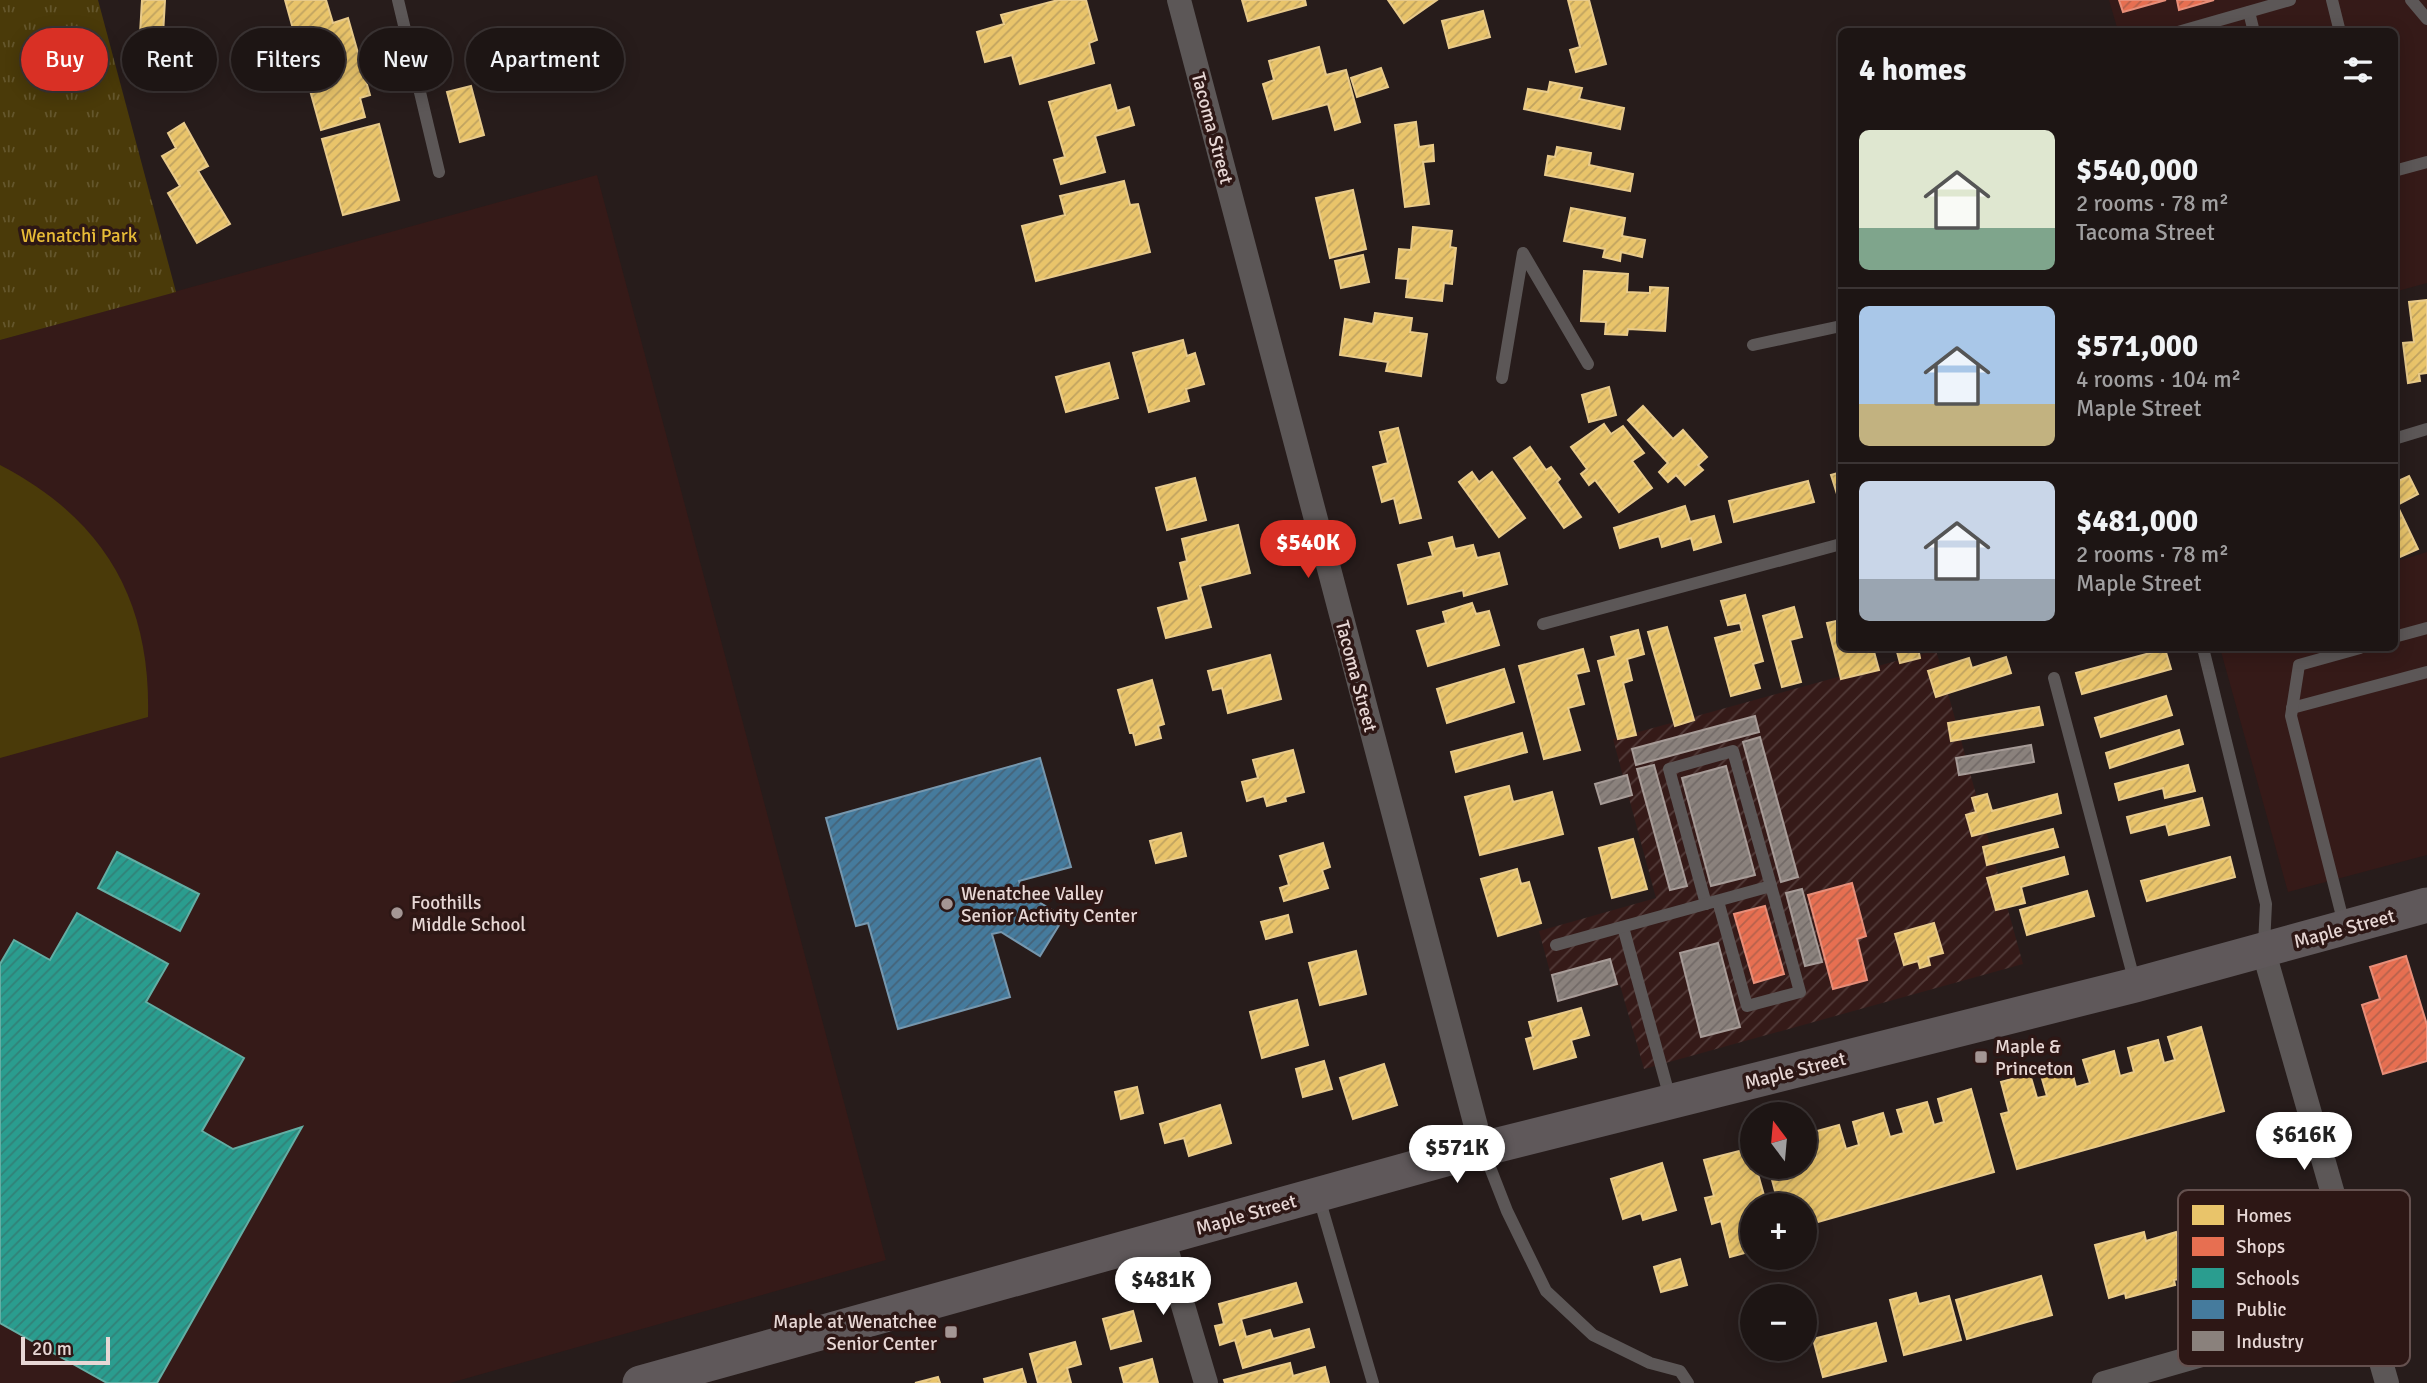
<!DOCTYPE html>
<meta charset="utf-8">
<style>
:root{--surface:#1d1514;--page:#2a2222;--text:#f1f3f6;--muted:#a09fa0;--line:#3b3434;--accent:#d93025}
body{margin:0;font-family:Signika,sans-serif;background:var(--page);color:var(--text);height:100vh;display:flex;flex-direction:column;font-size:26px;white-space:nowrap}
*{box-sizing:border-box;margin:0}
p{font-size:23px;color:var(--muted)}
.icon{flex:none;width:38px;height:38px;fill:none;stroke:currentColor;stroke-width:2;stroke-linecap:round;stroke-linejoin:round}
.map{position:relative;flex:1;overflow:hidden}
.sheet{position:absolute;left:1838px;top:28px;width:560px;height:623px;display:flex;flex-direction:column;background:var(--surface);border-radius:10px;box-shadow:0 4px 18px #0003,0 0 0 2px var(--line)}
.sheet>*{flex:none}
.top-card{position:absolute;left:21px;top:28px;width:665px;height:63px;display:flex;gap:14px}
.needle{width:46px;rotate:344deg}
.fabs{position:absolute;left:1740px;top:1102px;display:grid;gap:14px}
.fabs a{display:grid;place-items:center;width:77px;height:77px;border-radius:50%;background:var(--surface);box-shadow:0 4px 18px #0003,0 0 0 2px var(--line);font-size:35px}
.scale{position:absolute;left:21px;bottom:18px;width:89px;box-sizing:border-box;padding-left:7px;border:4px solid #e7d7d5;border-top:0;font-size:19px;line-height:24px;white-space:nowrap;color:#e7d7d5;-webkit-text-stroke:5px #2d1715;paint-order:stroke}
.price{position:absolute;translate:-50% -60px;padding:0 16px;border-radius:24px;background:#fff;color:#222;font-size:23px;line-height:46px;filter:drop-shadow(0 2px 4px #0008)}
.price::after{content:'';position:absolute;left:50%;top:42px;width:21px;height:16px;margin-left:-10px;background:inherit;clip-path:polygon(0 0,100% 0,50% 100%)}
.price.current{background:var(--accent);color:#fff}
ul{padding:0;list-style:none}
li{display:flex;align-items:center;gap:21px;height:175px;padding:0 21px}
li+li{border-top:2px solid var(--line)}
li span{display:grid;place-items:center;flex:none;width:196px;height:140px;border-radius:10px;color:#555}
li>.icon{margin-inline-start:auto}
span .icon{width:84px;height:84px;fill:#fffc;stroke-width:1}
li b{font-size:30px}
h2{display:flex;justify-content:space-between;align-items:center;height:84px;padding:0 21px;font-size:30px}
.tag{padding:0 24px;border-radius:32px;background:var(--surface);box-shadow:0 4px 18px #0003,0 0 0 2px var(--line);font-size:24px;line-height:63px}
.tag.current{background:var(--accent);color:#fff}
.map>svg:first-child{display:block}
</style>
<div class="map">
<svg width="2427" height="1383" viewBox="0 0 2427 1383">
<defs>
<pattern id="industrial-furrows" width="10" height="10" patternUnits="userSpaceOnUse" patternTransform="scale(1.75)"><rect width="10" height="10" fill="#351a18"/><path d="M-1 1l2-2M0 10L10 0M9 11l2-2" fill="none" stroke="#523b39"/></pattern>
<pattern id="park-tufts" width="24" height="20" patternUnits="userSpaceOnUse" patternTransform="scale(1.75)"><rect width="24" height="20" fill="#4a3a09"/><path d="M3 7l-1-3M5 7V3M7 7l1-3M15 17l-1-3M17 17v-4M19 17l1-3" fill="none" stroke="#64562c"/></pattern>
<pattern id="homes-hatch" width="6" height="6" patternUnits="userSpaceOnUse" patternTransform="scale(1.75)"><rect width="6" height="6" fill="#e9c46a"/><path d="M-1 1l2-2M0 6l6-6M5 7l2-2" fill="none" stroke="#c0a360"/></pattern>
<pattern id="shops-hatch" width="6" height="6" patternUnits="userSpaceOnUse" patternTransform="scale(1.75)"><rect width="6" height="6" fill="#e76f51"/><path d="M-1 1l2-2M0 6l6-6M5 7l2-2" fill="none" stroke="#b6614c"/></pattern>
<pattern id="schools-hatch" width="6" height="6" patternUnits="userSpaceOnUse" patternTransform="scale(1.75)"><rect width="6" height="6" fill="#2a9d8f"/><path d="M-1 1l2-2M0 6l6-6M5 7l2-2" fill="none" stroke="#328177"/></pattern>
<pattern id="public-hatch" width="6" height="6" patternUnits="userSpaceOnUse" patternTransform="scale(1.75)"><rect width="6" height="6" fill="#457b9d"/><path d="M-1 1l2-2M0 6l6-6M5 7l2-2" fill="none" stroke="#456378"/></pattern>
<pattern id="industry-hatch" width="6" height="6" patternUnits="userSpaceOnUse" patternTransform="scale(1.75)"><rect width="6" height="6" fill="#8a817c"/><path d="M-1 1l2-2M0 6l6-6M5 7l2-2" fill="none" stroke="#726a67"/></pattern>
</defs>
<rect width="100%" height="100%" fill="#271c1b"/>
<!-- built -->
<g fill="#351a18">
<path d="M2109,0H2427V283L2394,292V32L2118,31Z"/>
<path d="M597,175L886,1260L450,1383H0V340Z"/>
<path d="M2427,552V855L2288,892L2220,648H2394V562Z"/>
</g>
<!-- industrial -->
<path fill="url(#industrial-furrows)" d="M1936,650L2023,964L1644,1069L1620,985L1558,1002L1539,931L1656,898L1613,739Z"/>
<!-- grass -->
<path fill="#4a3a09" d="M0,465C104,519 151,600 148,717L0,758Z"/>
<!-- park -->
<path fill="url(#park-tufts)" d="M0,0H98L176,292L0,340Z"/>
<!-- homes -->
<g fill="url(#homes-hatch)" stroke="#e8ca8a" stroke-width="2">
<path d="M142,0H165L161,69L138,68Z"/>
<path d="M285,0H326L333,23L348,18L370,95L360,98L365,117L321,130Z"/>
<path d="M1058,0H1086L1097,40L1089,43L1094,63L1020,84L1012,55L985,62L977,32L1004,24L1001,15Z"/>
<path d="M1242,0H1305L1306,5L1248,21Z"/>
<path d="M1388,0H1437L1404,23Z"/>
<path d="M1568,0H1589L1606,64L1576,72L1570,50L1580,47Z"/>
<path d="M1483,11L1490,37L1449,48L1442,21Z"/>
<path d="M1319,47L1326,75L1346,70L1360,122L1335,130L1328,104L1273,119L1263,84L1274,80L1269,61Z"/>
<path d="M1381,68L1388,87L1357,97L1351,78Z"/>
<path d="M1550,82L1582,88L1579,99L1624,108L1620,129L1524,109L1528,89L1548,92Z"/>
<path d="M1110,85L1117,111L1129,107L1134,125L1095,136L1105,172L1061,184L1054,160L1065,157L1049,102Z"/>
<path d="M471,86L484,135L460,142L447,92Z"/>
<path d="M1416,122L1419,147L1433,145L1434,161L1423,162L1429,204L1405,207L1395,125Z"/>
<path d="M184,123L208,166L198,171L230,224L197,243L168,193L180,186L162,156L176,148L168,133Z"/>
<path d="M379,124L399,200L343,215L322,139Z"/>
<path d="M1557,147L1591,153L1589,165L1633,174L1630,191L1545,175L1548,156L1555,157Z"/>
<path d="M1124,181L1130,205L1138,204L1150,252L1036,281L1022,226L1065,215L1060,196Z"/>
<path d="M1353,190L1366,249L1330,258L1316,198Z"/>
<path d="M1571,208L1625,218L1622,236L1645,240L1642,257L1621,252L1620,261L1603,257L1605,249L1564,241Z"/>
<path d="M1413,227L1452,231L1450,247L1456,248L1452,284L1444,283L1442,301L1406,297L1408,279L1396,278L1399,249L1411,250Z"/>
<path d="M1363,255L1369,282L1341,288L1335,261Z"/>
<path d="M1584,271L1628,274L1627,292L1650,293V287L1668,288L1665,331L1628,329L1627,335L1605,334L1606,322L1581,321Z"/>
<path d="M2427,300V373L2419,374L2420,381L2408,383L2403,343L2414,342L2409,302Z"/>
<path d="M1375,313L1412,318L1410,332L1427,334L1421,376L1386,371L1388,362L1340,355L1345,319L1373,324Z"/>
<path d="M1183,340L1187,356L1195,353L1204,384L1186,389L1189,401L1149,412L1133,353Z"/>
<path d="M1109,363L1118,398L1066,412L1056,377Z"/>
<path d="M1609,387L1616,415L1589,422L1582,395Z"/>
<path d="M1643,406L1673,439L1683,430L1707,457L1698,465L1703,470L1685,485L1676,475L1668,482L1659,472L1668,463L1628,420Z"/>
<path d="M1604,424L1611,434L1623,426L1644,453L1632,461L1652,488L1619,512L1595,480L1589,485L1581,474L1587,469L1571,447Z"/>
<path d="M1398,428L1421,518L1400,523L1394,498L1382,502L1373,467L1388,463L1380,432Z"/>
<path d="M1530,447L1546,470L1551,467L1560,479L1557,482L1581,517L1564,528L1514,458Z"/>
<path d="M1472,472L1479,482L1492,472L1525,518L1499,537L1459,482Z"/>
<path d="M1841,472V493L1837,494L1831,475Z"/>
<path d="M2409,476L2418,494L2397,505L2418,549L2400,557L2394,546V483Z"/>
<path d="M1195,478L1206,520L1167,530L1156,488Z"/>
<path d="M1808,481L1814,502L1734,522L1729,501Z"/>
<path d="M1685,506L1690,522L1714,516L1721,542L1694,550L1691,538L1662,547L1659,536L1620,548L1614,528Z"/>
<path d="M1238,525L1250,573L1200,586L1211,627L1166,638L1158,608L1189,600L1180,563L1187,561L1182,539Z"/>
<path d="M1452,537L1455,549L1473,545L1477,558L1499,553L1507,584L1464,596L1463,590L1408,604L1398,565L1433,556L1429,543Z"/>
<path d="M1745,595L1763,661L1753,664L1760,688L1731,696L1715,638L1742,631L1740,623L1728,625L1721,601Z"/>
<path d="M1472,603L1476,614L1489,611L1499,645L1428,666L1417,631L1446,623L1443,612Z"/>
<path d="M1794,607L1802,637L1790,640L1801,682L1782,687L1763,616Z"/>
<path d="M1841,620V648H1873L1879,670L1841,679L1827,623Z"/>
<path d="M1667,627L1694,720L1675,726L1648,632Z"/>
<path d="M1638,630L1644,654L1627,659L1632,680L1623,683L1636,735L1618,739L1598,661L1616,656L1611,637Z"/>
<path d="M1896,648H1918L1920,658L1900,663Z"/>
<path d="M1583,649L1589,671L1576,674L1584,704L1568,708L1580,750L1544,759L1519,666Z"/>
<path d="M2165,649L2171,669L2082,694L2076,673Z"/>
<path d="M1270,655L1281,699L1228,713L1222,688L1213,690L1208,671Z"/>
<path d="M2006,657L2011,673L1936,697L1928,671L1969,658L1972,668Z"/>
<path d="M1504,669L1514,702L1447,723L1437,689Z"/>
<path d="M1152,680L1164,724L1158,726L1161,738L1136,745L1133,733H1130L1118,690Z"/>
<path d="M2166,696L2172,715L2101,737L2095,718Z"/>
<path d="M2039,707L2043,725L1951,741L1948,723Z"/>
<path d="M2179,730L2183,744L2110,768L2106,753Z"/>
<path d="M1522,733L1527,752L1456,772L1451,752Z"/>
<path d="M1293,750L1304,792L1285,797L1286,801L1267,806L1264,796L1247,801L1242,782L1258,778L1253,760Z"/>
<path d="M2188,765L2195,791L2165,798L2163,788L2119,800L2115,784Z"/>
<path d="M1509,786L1513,802L1552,792L1563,834L1480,855L1465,797Z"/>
<path d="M1987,794L1992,811L2057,794L2061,813L1972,836L1966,815L1976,812L1972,798Z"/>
<path d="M2202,798L2209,825L2169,835L2166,824L2131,833L2127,817Z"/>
<path d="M2053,829L2058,847L1987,865L1983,847Z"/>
<path d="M1181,833L1186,856L1156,863L1150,841Z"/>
<path d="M1633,839L1647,889L1612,898L1599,848Z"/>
<path d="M1323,843L1330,867L1322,870L1328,888L1284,901L1280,888L1289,885L1280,856Z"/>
<path d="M2064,857L2068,874L2021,887L2025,903L1996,910L1987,878Z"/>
<path d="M2230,857L2235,877L2147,901L2141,881Z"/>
<path d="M1517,869L1521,884L1529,882L1541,923L1498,936L1481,879Z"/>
<path d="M2087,891L2094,916L2027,935L2020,910Z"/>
<path d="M1288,915L1292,932L1266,939L1261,922Z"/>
<path d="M1934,923L1943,953L1928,957L1930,965L1920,968L1918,961L1904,965L1895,934Z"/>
<path d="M1356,951L1366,994L1320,1005L1309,963Z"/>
<path d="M1297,1000L1308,1045L1262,1058L1250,1012Z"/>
<path d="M1581,1008L1589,1035L1571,1040L1576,1057L1534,1069L1526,1039L1533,1037L1529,1022Z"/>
<path d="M2201,1027L2224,1111L2017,1169L2001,1114L2009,1112L2001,1082L2030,1074L2037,1098L2047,1096L2040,1072L2070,1064L2076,1087L2090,1083L2083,1060L2114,1051L2120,1076L2134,1072L2128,1048L2158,1040L2164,1063L2175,1060L2168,1037Z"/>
<path d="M1324,1061L1332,1089L1303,1097L1296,1069Z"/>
<path d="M1384,1064L1397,1105L1353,1119L1340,1078Z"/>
<path d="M1137,1087L1143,1113L1121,1119L1115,1092Z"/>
<path d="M1971,1089L1994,1172L1804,1226V1206H1779L1771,1176L1779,1173L1777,1167H1804V1151L1807,1160L1816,1157L1810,1133L1839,1125L1846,1149L1859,1145L1853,1122L1883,1113L1890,1137L1904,1133L1897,1110L1927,1102L1934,1125L1944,1122L1938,1099Z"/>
<path d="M1220,1105L1231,1143L1189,1156L1184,1138L1165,1143L1160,1124Z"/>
<path d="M1751,1148L1752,1167H1756L1767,1206H1752V1251L1730,1257L1721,1221L1712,1224L1705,1198L1714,1196L1704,1160Z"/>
<path d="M1662,1163L1676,1210L1643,1220L1641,1213L1623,1219L1611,1179Z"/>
<path d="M2144,1232L2146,1241L2176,1232L2188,1277L2174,1280L2175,1285L2126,1298L2125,1293L2109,1298L2095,1245Z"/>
<path d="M1680,1259L1687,1285L1661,1292L1654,1267Z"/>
<path d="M2041,1276L2052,1315L1967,1339L1956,1300Z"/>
<path d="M1296,1283L1302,1302L1241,1319L1246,1337L1270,1330L1273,1339L1309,1329L1314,1347L1243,1368L1235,1340L1220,1345L1215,1326L1224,1324L1219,1304Z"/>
<path d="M1916,1293L1919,1304L1949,1296L1961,1340L1904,1355L1890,1300Z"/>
<path d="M1133,1311L1141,1341L1111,1349L1103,1319Z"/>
<path d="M1876,1323L1886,1361L1823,1377L1813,1339Z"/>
<path d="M1075,1342L1081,1364L1067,1368L1071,1383H1038L1030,1354Z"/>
<path d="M1152,1359L1158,1383H1124L1120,1368Z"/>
<path d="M1290,1363L1293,1376L1325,1367L1329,1383H1225L1224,1380Z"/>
<path d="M1022,1369L1026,1383H985L984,1379Z"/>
<path d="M938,1377L940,1383H915Z"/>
</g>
<!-- shops -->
<g fill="url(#shops-hatch)" stroke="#e78e79" stroke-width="2">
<path d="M2119,0H2166L2123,12Z"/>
<path d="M2177,0H2214L2179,10Z"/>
<path d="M1852,883L1866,936L1857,939L1867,980L1833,989L1808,895Z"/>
<path d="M1765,906L1784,974L1754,983L1734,914Z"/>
<path d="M2406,956L2427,1025V1061L2383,1074L2362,1005L2380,999L2370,967Z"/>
</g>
<!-- schools -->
<g fill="url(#schools-hatch)" stroke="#63aea4" stroke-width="2">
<path d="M117,852L199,894L180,931L98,888Z"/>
<path d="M77,913L168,964L146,1002L244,1058L202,1131L233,1149L302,1127L157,1383H107L0,1323V964L14,940L50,960Z"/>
</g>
<!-- public -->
<path fill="url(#public-hatch)" stroke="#7697ae" stroke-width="2" d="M1040,758L1071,867L1019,881L1022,892L1064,917L1040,956L1001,932L992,934L1010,997L898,1029L868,923L856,926L826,818Z"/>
<!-- industry -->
<g fill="url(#industry-hatch)" stroke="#a69b97" stroke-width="2">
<path d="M1755,716L1759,732L1636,765L1632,749Z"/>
<path d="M1760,737L1798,877L1781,882L1743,742Z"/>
<path d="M2031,745L2034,762L1959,775L1956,758Z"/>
<path d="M1654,765L1687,886L1670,890L1637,769Z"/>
<path d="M1726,766L1755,875L1711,886L1682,778Z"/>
<path d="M1627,775L1632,795L1601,804L1595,784Z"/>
<path d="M1802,889L1822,962L1805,966L1786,893Z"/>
<path d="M1718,943L1740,1027L1701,1037L1680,953Z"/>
<path d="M1610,959L1617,984L1558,1001L1552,975Z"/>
</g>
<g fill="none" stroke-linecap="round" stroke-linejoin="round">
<!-- lane -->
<g stroke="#5c5757" stroke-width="12">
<path d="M398,0L439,172"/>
<path d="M2332,0L2340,32"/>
<path d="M2411,0L2427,19"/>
<path d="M2249,12L2254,32"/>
<path d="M2178,32L2290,0"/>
<path d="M2394,171L2427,162"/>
<path d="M1753,345L1841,326"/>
<path d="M1502,378L1523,253L1588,364"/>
<path d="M2394,439L2427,429"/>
<path d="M1543,624L1841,544"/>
<path d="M2394,637L2427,628"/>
<path d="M2203,648L2266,904L2264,945"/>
<path d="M2054,678L2135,983"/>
<path d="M2292,708L2427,672"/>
<path d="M1706,904L1669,769L1733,751L1771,886"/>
<path d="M2344,924L2291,716L2299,665L2360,648"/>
<path d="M1623,927L1670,1098"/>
<path d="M1556,945L1771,886L1800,992L1747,1006L1718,901"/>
<path d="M1484,1152L1507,1211L1546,1291L1593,1335L1650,1363L1680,1371L1688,1383"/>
<path d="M1319,1198L1373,1383"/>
</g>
<!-- street -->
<g stroke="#5c5757" stroke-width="24">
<path d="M1179,0L1482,1149"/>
<path d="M2263,949L2387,1383"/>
<path d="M1163,1238L1206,1383"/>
<path d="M2104,1383L2366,1308"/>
</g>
<!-- secondary -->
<path stroke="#5f585a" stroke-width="35" d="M640,1383L1482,1149L2135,985L2427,905"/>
</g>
<!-- markers -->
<g fill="#a49694" stroke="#2d1715" stroke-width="2.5">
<circle cx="947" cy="904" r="7"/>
<circle cx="397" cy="913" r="7"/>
<rect x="1974" y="1050" width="14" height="14" rx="3.5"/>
<rect x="944" y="1325" width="14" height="14" rx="3.5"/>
</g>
<g text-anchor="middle" stroke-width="7" stroke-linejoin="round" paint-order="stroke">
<!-- street labels -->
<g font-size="19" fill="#e7d7d5" stroke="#2d1715">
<text transform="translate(1213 128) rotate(75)" y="7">Tacoma Street</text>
<text transform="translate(1357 676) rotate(75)" y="7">Tacoma Street</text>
<text transform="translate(2344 928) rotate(-15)" y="7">Maple Street</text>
<text transform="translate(1795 1070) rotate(-14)" y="7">Maple Street</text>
<text transform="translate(1246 1214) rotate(-16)" y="7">Maple Street</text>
</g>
<!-- park labels -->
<g font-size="19" fill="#e8bc37" stroke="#2d1715">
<text x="79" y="242">Wenatchi Park</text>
</g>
<!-- poi labels -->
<g font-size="19" fill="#e7d7d5" stroke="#2d1715" text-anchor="start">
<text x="961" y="900">Wenatchee Valley<tspan x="961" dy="22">Senior Activity Center</tspan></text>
<text x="411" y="909">Foothills<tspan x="411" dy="22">Middle School</tspan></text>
<text x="1995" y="1053">Maple &amp;<tspan x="1995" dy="22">Princeton</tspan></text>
<text x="937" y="1328" text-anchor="end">Maple at Wenatchee<tspan x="937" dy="22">Senior Center</tspan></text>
</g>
</g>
<!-- legend -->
<rect x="2178" y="1190" width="232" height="176" rx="10" fill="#2d1715" stroke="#65514f" stroke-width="2"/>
<rect x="2192" y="1205" width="32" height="20" fill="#e9c46a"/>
<rect x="2192" y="1237" width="32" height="19" fill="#e76f51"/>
<rect x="2192" y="1268" width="32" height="20" fill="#2a9d8f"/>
<rect x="2192" y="1300" width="32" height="19" fill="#457b9d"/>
<rect x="2192" y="1331" width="32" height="20" fill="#8a817c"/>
<g font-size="19" fill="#e7d7d5">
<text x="2236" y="1222">Homes</text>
<text x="2236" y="1253">Shops</text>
<text x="2236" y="1285">Schools</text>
<text x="2236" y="1316">Public</text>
<text x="2236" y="1348">Industry</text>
</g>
</svg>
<div class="fabs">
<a><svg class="needle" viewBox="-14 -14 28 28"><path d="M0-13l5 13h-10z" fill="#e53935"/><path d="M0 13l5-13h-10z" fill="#a09fa0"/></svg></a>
<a>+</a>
<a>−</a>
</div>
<div class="scale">20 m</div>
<b class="price current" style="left:1308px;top:580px">$540K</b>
<b class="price" style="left:2304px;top:1172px">$616K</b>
<b class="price" style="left:1457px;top:1185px">$571K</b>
<b class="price" style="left:1163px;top:1317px">$481K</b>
<div class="top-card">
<a class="tag current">Buy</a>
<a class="tag">Rent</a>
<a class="tag">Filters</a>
<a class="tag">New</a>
<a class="tag">Apartment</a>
</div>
<section class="sheet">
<h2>4 homes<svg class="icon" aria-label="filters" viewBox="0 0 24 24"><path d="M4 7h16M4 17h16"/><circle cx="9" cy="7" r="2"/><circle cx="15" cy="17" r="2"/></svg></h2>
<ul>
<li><span style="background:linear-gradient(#dfe7d0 70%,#7fa58c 0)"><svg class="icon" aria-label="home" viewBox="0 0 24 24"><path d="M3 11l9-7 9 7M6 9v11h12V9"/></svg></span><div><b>$540,000</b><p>2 rooms · 78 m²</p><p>Tacoma Street</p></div></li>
<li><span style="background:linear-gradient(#a9c7e8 70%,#c2b280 0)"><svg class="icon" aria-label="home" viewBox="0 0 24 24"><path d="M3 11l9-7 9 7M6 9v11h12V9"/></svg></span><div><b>$571,000</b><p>4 rooms · 104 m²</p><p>Maple Street</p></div></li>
<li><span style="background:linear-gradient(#c9d6e8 70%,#9aa5b1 0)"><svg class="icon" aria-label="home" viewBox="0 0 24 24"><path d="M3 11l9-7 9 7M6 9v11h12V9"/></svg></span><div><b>$481,000</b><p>2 rooms · 78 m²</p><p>Maple Street</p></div></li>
</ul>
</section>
</div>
